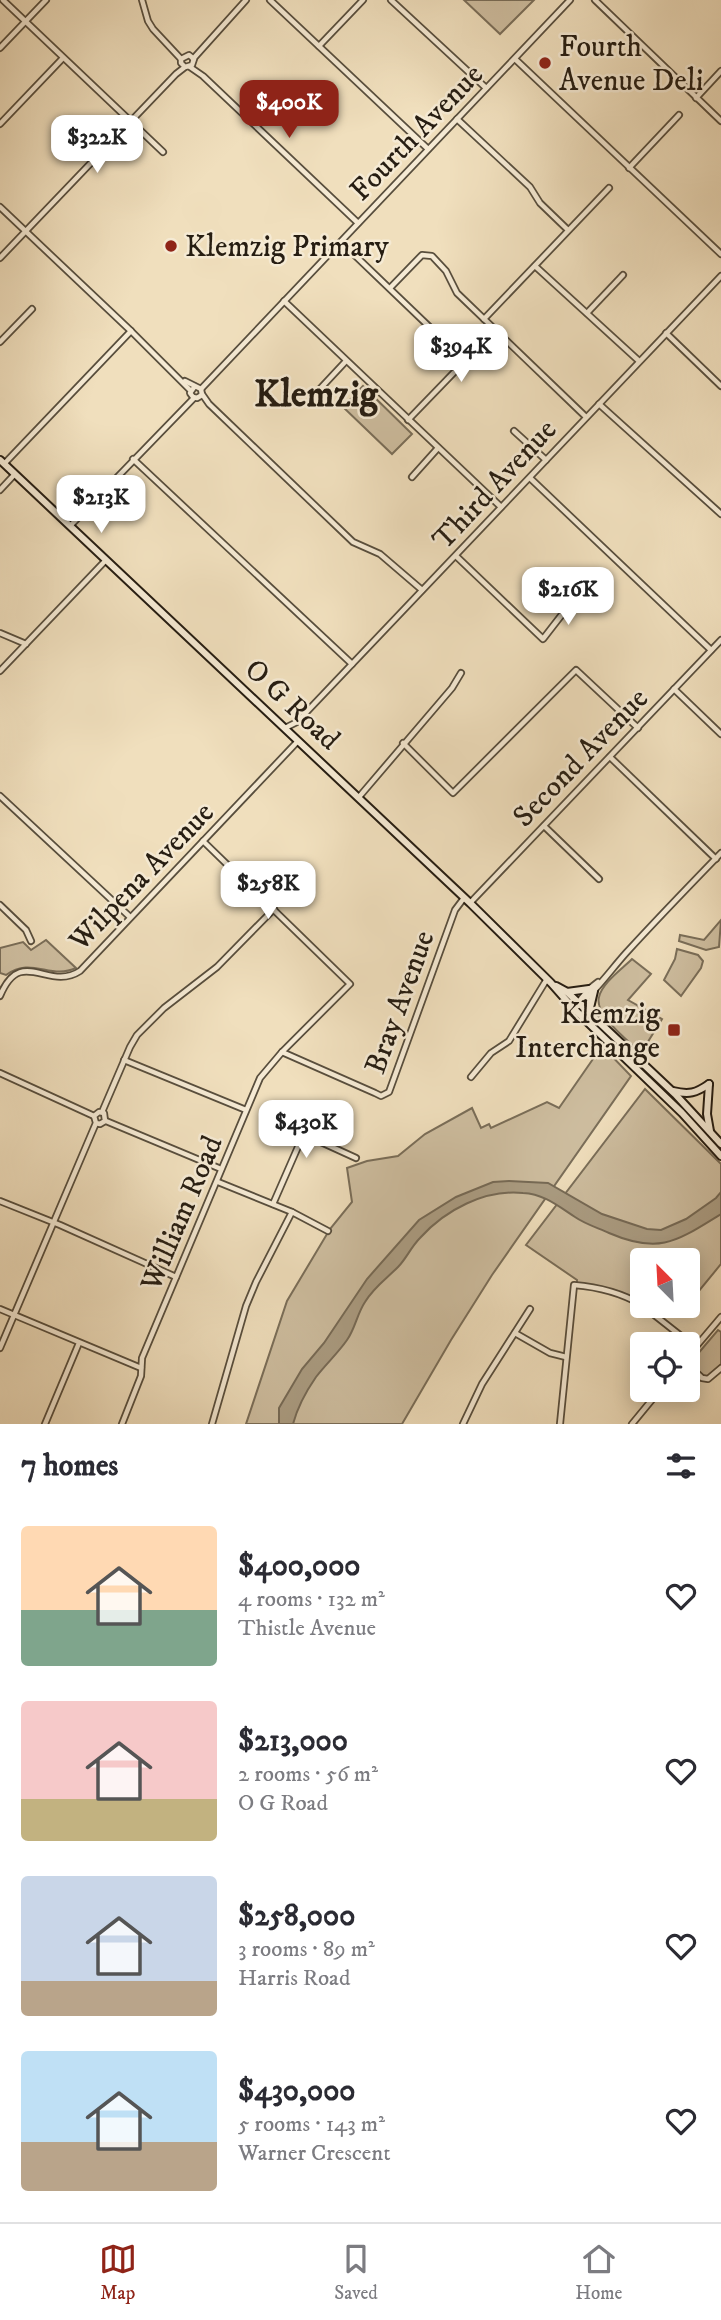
<!DOCTYPE html>
<meta charset="utf-8">
<style>
:root{--surface:#fff;--page:#f7f7f7;--text:#2b2b33;--muted:#7c7c81;--line:#e1e1e2;--accent:#8f2418}
body{margin:0;font-family:"IM FELL DW Pica",serif;background:var(--page);color:var(--text);height:100vh;display:flex;flex-direction:column;font-size:26px;white-space:nowrap}
*{box-sizing:border-box;margin:0}
p{font-size:23px;color:var(--muted)}
.icon{flex:none;width:38px;height:38px;fill:none;stroke:currentColor;stroke-width:2;stroke-linecap:round;stroke-linejoin:round}
.map{position:relative;height:1424px;overflow:hidden}
.panel{display:flex;flex-direction:column;background:var(--surface);flex:1}
.panel>*{flex:none}
.needle{width:46px;rotate:336deg}
.controls{position:absolute;left:630px;top:1248px;display:grid;gap:14px}
.controls a{display:grid;place-items:center;width:70px;height:70px;border-radius:7px;background:var(--surface);box-shadow:0 4px 18px #0003;font-size:35px}
.price{position:absolute;translate:-50% -60px;padding:0 16px;border-radius:14px;background:#fff;color:#222;font-size:23px;line-height:46px;filter:drop-shadow(0 2px 4px #0008)}
.price::after{content:'';position:absolute;left:50%;top:42px;width:21px;height:16px;margin-left:-10px;background:inherit;clip-path:polygon(0 0,100% 0,50% 100%)}
.price.selected{background:var(--accent);color:#fff}
ul{padding:0;list-style:none}
li{display:flex;align-items:center;gap:21px;height:175px;padding:0 21px}
li span{display:grid;place-items:center;flex:none;width:196px;height:140px;border-radius:7px;color:#555}
li>.icon{margin-inline-start:auto}
span .icon{width:84px;height:84px;fill:#fffc;stroke-width:1}
li b{font-size:30px}
h2{display:flex;justify-content:space-between;align-items:center;height:84px;padding:0 21px;font-size:30px}
.menu{display:flex;justify-content:space-around;align-items:center;height:98px;border-top:2px solid var(--line);background:var(--surface);font-size:19px;color:var(--muted)}
.menu a{display:grid;justify-items:center;gap:4px}
.menu .selected{color:var(--accent)}
.map>svg:first-child{display:block}
</style>
<div class="map">
<svg width="721" height="1424" viewBox="0 0 721 1424">
<rect width="100%" height="100%" fill="#f0dfbd"/>
<filter id="stains"><feTurbulence type="fractalNoise" baseFrequency=".00286" numOctaves="4"/><feColorMatrix values="0 0 0 0 .2 0 0 0 0 .09 0 0 0 0 .02 0 0 0 .5 -.17"/></filter>
<radialGradient id="worn" r=".72"><stop offset=".6" stop-color="#630" stop-opacity="0"/><stop offset="1" stop-color="#630" stop-opacity=".3"/></radialGradient>
<!-- green -->
<g fill="#cebea0" stroke="#7a6e59" stroke-width="2">
<path d="M464,0H534L500,34Z"/>
<path d="M363,386L412,434L392,454L343,407Z"/>
<path d="M721,920L719,947L706,950L679,941L680,935L704,940Z"/>
<path d="M46,940L76,968C50,980 32,956 6,975L0,973V948L23,942L31,950Z"/>
<path d="M677,949L698,955L703,961L701,968L681,996L664,980L675,959Z"/>
<path d="M632,959L651,974L628,1000L662,1019L641,1053C629,1041 594,1015 599,997C602,983 622,969 632,959Z"/>
<path d="M602,1046L631,1076L492,1275L451,1340L402,1424H246L287,1301L330,1229L352,1202L347,1168L367,1161L398,1156L425,1134L472,1108L481,1128L489,1124L491,1128L547,1102L559,1108Z"/>
<path d="M645,1089L721,1164V1264L694,1297L688,1300V1260H642V1304L603,1287L577,1284V1280L526,1245Z"/>
<path d="M718,1330L721,1332V1364L710,1377H705L690,1363Z"/>
</g>
<!-- water -->
<path fill="#ab9d83" stroke="#766a56" stroke-width="2" d="M509,1181L548,1183L602,1214L647,1229L661,1230L686,1219L716,1198L721,1192V1214C677,1241 660,1255 609,1233C598,1228 585,1224 575,1217C558,1206 544,1194 523,1193C485,1189 445,1210 420,1238C411,1247 406,1259 398,1267C386,1279 373,1288 365,1302C357,1314 355,1329 347,1340C338,1353 326,1364 316,1377C307,1390 297,1409 293,1424H279V1408L302,1369L324,1343L367,1279L419,1220L456,1197L493,1182Z"/>
<g fill="none" stroke-linecap="round" stroke-linejoin="round">
<defs>
<g id="street">
<path d="M3,0L163,152"/>
<path d="M142,0L148,21L153,29L181,59"/>
<path d="M270,0L428,149"/>
<path d="M391,0L486,88"/>
<path d="M595,0L721,121"/>
<path d="M319,46L363,0"/>
<path d="M0,48L46,0"/>
<path d="M193,59L246,0"/>
<path d="M515,59L721,254"/>
<path d="M190,67L203,76L358,223"/>
<path d="M696,98L721,71"/>
<path d="M457,119L530,187L540,203L568,230"/>
<path d="M0,124L63,58"/>
<path d="M629,168L679,115"/>
<path d="M0,207L131,331L190,390"/>
<path d="M341,242L465,361"/>
<path d="M0,258L176,74L185,67L192,65L194,59L189,55L181,59V63L185,67"/>
<path d="M535,266L639,361"/>
<path d="M390,288L422,255L432,256L446,271L457,293L586,417"/>
<path d="M284,301L501,507"/>
<path d="M587,313L623,275"/>
<path d="M484,319L609,188"/>
<path d="M666,333L721,386"/>
<path d="M0,342L32,309"/>
<path d="M185,381L201,389L202,395L197,398L193,397L190,393L195,386"/>
<path d="M201,389L570,0"/>
<path d="M318,391L346,361"/>
<path d="M202,394L209,404L353,542L380,554L422,590"/>
<path d="M599,404L721,514"/>
<path d="M408,420L495,330"/>
<path d="M514,431L546,460"/>
<path d="M133,459L352,664"/>
<path d="M4,464L131,331"/>
<path d="M412,477L438,448"/>
<path d="M530,478L711,650"/>
<path d="M0,490L15,474"/>
<path d="M71,525L194,398"/>
<path d="M456,556L543,639L574,599"/>
<path d="M0,633L26,644"/>
<path d="M0,671L106,560"/>
<path d="M674,689L721,734"/>
<path d="M285,728L297,722L721,276"/>
<path d="M403,743L453,793L576,670L638,728"/>
<path d="M610,757L716,859"/>
<path d="M0,796L130,917"/>
<path d="M359,797L452,688L461,673"/>
<path d="M544,826L599,879"/>
<path d="M470,903L721,640"/>
<path d="M0,905L26,930L31,941"/>
<path d="M0,996C21,945 48,992 80,971L298,741"/>
<path d="M577,1004L589,989L598,982"/>
<path d="M574,1009C594,994 609,972 626,953C657,919 689,886 721,853"/>
<path d="M282,1052L375,1093L381,1096L389,1092L455,910L464,898"/>
<path d="M124,1060L246,1110"/>
<path d="M0,1073L94,1116"/>
<path d="M471,1077L491,1053L509,1041L547,979"/>
<path d="M102,1112L130,1047L137,1035L164,1008L217,967L274,909"/>
<path d="M106,1121L221,1169"/>
<path d="M218,1182L292,1212L328,1231"/>
<path d="M0,1201L60,1225L176,1277"/>
<path d="M273,1204L301,1140L310,1137L356,1158"/>
<path d="M643,1306L695,1347"/>
<path d="M0,1309L141,1368"/>
<path d="M515,1333L550,1353L566,1357"/>
<path d="M0,1348L96,1123L94,1116L99,1112L104,1113L105,1121L100,1124L96,1123"/>
<path d="M688,1356L721,1317"/>
<path d="M688,1365L702,1378L708,1379L721,1368"/>
<path d="M45,1424L79,1343"/>
<path d="M122,1424L141,1376L142,1358L260,1078L282,1052L350,984L203,841"/>
<path d="M212,1424L246,1306L256,1282L292,1212"/>
<path d="M463,1424L482,1384L530,1309"/>
<path d="M560,1424L574,1285C599,1287 620,1292 642,1305"/>
<path d="M632,1424L660,1390"/>
</g>
<g id="secondary">
<path d="M0,460L470,903L551,983L574,1009L682,1113L721,1156"/>
<path d="M556,986L567,992L675,1094L721,1144"/>
<path d="M567,992L589,989"/>
<path d="M589,1012L594,991"/>
<path d="M709,1084L707,1114L710,1131"/>
<path d="M673,1091C689,1095 696,1093 709,1084"/>
</g>
</defs>
<!-- street casing -->
<use href="#street" stroke="#584e3d" stroke-width="8"/>
<!-- secondary casing -->
<use href="#secondary" stroke="#261d12" stroke-width="10"/>
<!-- street -->
<use href="#street" stroke="#f5ead4" stroke-width="4.5"/>
<!-- secondary -->
<use href="#secondary" stroke="#f5ead4" stroke-width="6"/>
</g>
<!-- markers -->
<g fill="#8f2418" stroke="#f5ead4" stroke-width="2.5">
<circle cx="545" cy="63" r="7"/>
<circle cx="171" cy="246" r="7"/>
<rect x="667" y="1023" width="14" height="14" rx="3.5"/>
</g>
<g text-anchor="middle" stroke-width="5" stroke-linejoin="round" paint-order="stroke">
<!-- poi labels -->
<g font-size="30" fill="#261d12" stroke="#f5ead4" text-anchor="start">
<text x="559" y="56">Fourth<tspan x="559" dy="34">Avenue Deli</tspan></text>
<text x="185" y="256">Klemzig Primary</text>
<text x="660" y="1023" text-anchor="end">Klemzig<tspan x="660" dy="34">Interchange</tspan></text>
</g>
<!-- street labels -->
<g font-size="30" fill="#261d12" stroke="#f5ead4">
<text transform="translate(416 132) rotate(-46)" y="10">Fourth Avenue</text>
<text transform="translate(494 484) rotate(-47)" y="10">Third Avenue</text>
<text transform="translate(293 704) rotate(43)" y="10">O G Road</text>
<text transform="translate(580 757) rotate(-46)" y="10">Second Avenue</text>
<text transform="translate(141 876) rotate(-46)" y="10">Wilpena Avenue</text>
<text transform="translate(399 1002) rotate(-70)" y="10">Bray Avenue</text>
<text transform="translate(181 1213) rotate(-67)" y="10">William Road</text>
</g>
<!-- district labels -->
<g font-size="37" font-weight="bold" fill="#261d12" stroke="#f5ead4">
<text x="316" y="406">Klemzig</text>
</g>
</g>
<rect width="100%" height="100%" filter="url(#stains)"/>
<rect width="100%" height="100%" fill="url(#worn)"/>
</svg>
<div class="controls">
<a><svg class="needle" viewBox="-14 -14 28 28"><path d="M0-13l5 13h-10z" fill="#e53935"/><path d="M0 13l5-13h-10z" fill="#7c7c81"/></svg></a>
<a><svg class="icon" aria-label="locate" viewBox="0 0 24 24"><circle cx="12" cy="12" r="6"/><path d="M12 2v4M12 18v4M2 12h4M18 12h4"/></svg></a>
</div>
<b class="price selected" style="left:289px;top:140px">$400K</b>
<b class="price" style="left:97px;top:175px">$322K</b>
<b class="price" style="left:461px;top:384px">$394K</b>
<b class="price" style="left:101px;top:535px">$213K</b>
<b class="price" style="left:568px;top:627px">$216K</b>
<b class="price" style="left:268px;top:921px">$258K</b>
<b class="price" style="left:306px;top:1160px">$430K</b>
</div>
<section class="panel">
<h2>7 homes<svg class="icon" aria-label="filters" viewBox="0 0 24 24"><path d="M4 7h16M4 17h16"/><circle cx="9" cy="7" r="2"/><circle cx="15" cy="17" r="2"/></svg></h2>
<ul>
<li><span style="background:linear-gradient(#ffd9b3 60%,#7fa58c 0)"><svg class="icon" aria-label="home" viewBox="0 0 24 24"><path d="M3 11l9-7 9 7M6 9v11h12V9"/></svg></span><div><b>$400,000</b><p>4 rooms · 132 m²</p><p>Thistle Avenue</p></div><svg class="icon" aria-label="heart" viewBox="0 0 24 24"><path d="M12 20l-8-8c-3-5 5-10 8-4 3-6 11-1 8 4z"/></svg></li>
<li><span style="background:linear-gradient(#f6c9c9 70%,#c2b280 0)"><svg class="icon" aria-label="home" viewBox="0 0 24 24"><path d="M3 11l9-7 9 7M6 9v11h12V9"/></svg></span><div><b>$213,000</b><p>2 rooms · 56 m²</p><p>O G Road</p></div><svg class="icon" aria-label="heart" viewBox="0 0 24 24"><path d="M12 20l-8-8c-3-5 5-10 8-4 3-6 11-1 8 4z"/></svg></li>
<li><span style="background:linear-gradient(#c9d6e8 75%,#b9a48a 0)"><svg class="icon" aria-label="home" viewBox="0 0 24 24"><path d="M3 11l9-7 9 7M6 9v11h12V9"/></svg></span><div><b>$258,000</b><p>3 rooms · 89 m²</p><p>Harris Road</p></div><svg class="icon" aria-label="heart" viewBox="0 0 24 24"><path d="M12 20l-8-8c-3-5 5-10 8-4 3-6 11-1 8 4z"/></svg></li>
<li><span style="background:linear-gradient(#bfe0f5 65%,#b9a48a 0)"><svg class="icon" aria-label="home" viewBox="0 0 24 24"><path d="M3 11l9-7 9 7M6 9v11h12V9"/></svg></span><div><b>$430,000</b><p>5 rooms · 143 m²</p><p>Warner Crescent</p></div><svg class="icon" aria-label="heart" viewBox="0 0 24 24"><path d="M12 20l-8-8c-3-5 5-10 8-4 3-6 11-1 8 4z"/></svg></li>
</ul>
</section>
<nav class="menu">
<a class="selected"><svg class="icon" aria-label="map" viewBox="0 0 24 24"><path d="M3 6l6-2 6 2 6-2v14l-6 2-6-2-6 2zM9 4v14M15 6v14"/></svg>Map</a>
<a><svg class="icon" aria-label="saved" viewBox="0 0 24 24"><path d="M7 4h10v16l-5-4-5 4z"/></svg>Saved</a>
<a><svg class="icon" aria-label="home" viewBox="0 0 24 24"><path d="M3 11l9-7 9 7M6 9v11h12V9"/></svg>Home</a>
</nav>
